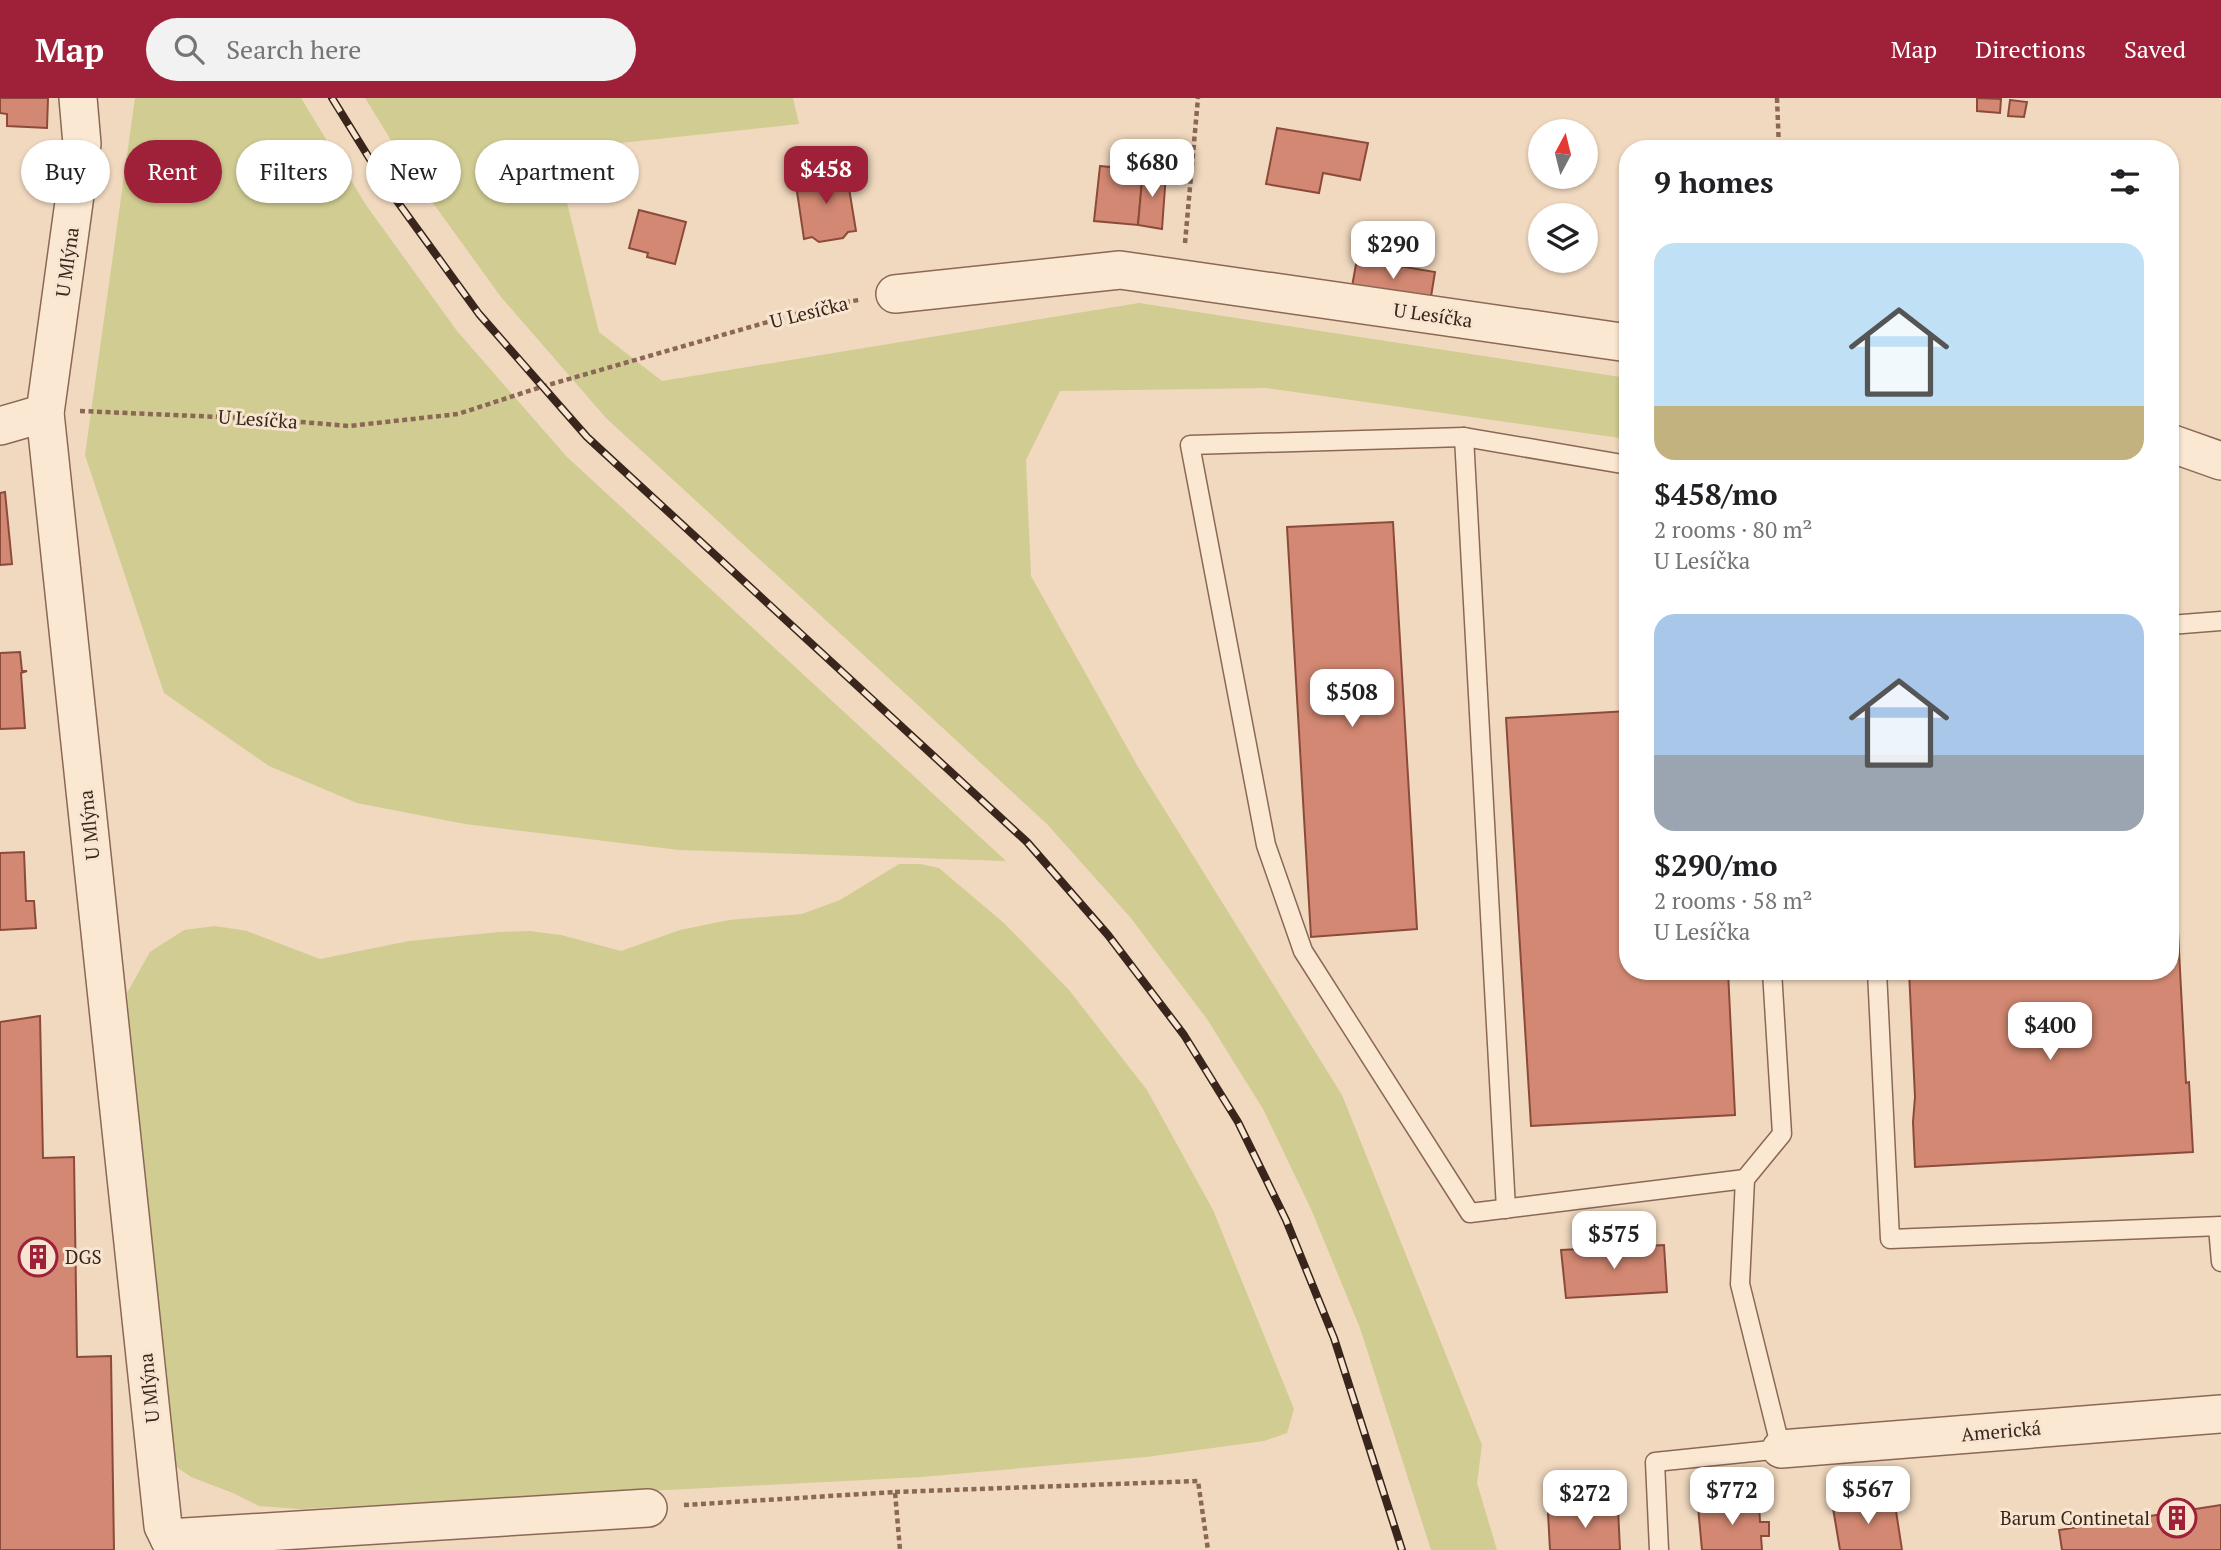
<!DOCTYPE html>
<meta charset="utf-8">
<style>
:root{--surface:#fff;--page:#f2f2f2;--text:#202124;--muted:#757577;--accent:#9f2139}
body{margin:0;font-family:"PT Serif",serif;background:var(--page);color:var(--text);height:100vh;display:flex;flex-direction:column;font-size:26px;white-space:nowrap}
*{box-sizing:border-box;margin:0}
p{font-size:23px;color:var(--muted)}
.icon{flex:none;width:38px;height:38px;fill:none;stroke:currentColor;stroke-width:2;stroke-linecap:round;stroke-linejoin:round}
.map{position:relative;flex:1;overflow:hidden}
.drawer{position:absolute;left:1619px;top:42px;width:560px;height:840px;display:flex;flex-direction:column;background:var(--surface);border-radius:28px;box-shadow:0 2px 5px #0004}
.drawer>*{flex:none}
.hud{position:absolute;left:21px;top:42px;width:665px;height:63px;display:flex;gap:14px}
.needle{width:46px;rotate:7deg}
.buttons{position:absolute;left:1528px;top:21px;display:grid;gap:14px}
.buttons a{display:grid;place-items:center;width:70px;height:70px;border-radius:50%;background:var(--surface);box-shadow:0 2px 5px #0004;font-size:35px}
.price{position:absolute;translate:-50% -60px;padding:0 16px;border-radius:14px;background:#fff;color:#222;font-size:23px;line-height:46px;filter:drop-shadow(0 2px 4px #0008)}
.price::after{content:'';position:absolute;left:50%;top:42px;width:21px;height:16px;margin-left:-10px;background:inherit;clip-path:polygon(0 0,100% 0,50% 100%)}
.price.on{background:var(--accent);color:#fff}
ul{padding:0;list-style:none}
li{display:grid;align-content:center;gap:14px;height:371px;padding:0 35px}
li span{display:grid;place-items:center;height:217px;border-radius:21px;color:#555}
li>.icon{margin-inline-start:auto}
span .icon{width:126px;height:126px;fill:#fffc;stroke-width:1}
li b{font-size:30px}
h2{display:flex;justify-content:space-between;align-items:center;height:84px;padding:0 35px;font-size:30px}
.pill{padding:0 24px;border-radius:32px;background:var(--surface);box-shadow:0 2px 5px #0004;font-size:24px;line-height:63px}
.pill.on{background:var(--accent);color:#fff}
header{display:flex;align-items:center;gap:42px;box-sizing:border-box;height:98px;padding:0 35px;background:var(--accent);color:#fff}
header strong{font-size:33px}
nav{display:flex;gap:38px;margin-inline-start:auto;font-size:24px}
.search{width:490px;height:63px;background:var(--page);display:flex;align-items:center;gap:18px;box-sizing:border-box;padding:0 24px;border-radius:38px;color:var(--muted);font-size:26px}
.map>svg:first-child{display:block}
</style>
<header>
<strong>Map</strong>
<div class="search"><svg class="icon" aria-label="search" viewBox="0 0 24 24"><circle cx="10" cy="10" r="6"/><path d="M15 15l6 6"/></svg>Search here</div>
<nav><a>Map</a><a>Directions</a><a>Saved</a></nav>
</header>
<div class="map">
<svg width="2221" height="1452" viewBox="0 0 2221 1452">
<rect width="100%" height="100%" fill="#f1d9bf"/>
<!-- green -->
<g fill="#d0cc92">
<path d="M135,0H301L366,107L457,233L567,359L1006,763L679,752L465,726L357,705L269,668L164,595L85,357Z"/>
<path d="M365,0H793L799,26L554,52L599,234L662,283L1139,205L1627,280V341L1266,290L1060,293L1026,362L1031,478L1138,669L1342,997L1482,1347L1477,1385L1497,1452H1431L1360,1230L1311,1111L1263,1011L1207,921L1130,819L1046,725L606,320L501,199L412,76Z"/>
<path d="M899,766H920L939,770L1005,826L1069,892L1147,992L1213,1112L1294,1311L1287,1335L1264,1343L1146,1359L922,1379L299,1411L259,1408L233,1395L191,1379L168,1363L140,1127L127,895L150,854L184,832L215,828L247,833L320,861L409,843L499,834L529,833L561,837L621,853L680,832L729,822L802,816L840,802Z"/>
</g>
<!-- building -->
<g fill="#d28872" stroke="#8c4b3a" stroke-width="2">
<path d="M0,0H48L47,30L7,28V16L0,15Z"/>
<path d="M1977,0L2001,1L2000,15L1977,13Z"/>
<path d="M2010,2L2027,4L2024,19L2008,18Z"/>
<path d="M1277,30L1368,45L1360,82L1323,75L1319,95L1266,86Z"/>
<path d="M1100,68L1143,72L1138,127L1094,123Z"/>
<path d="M846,72L856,133L848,134L843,140L819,144L812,139L804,141L795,80Z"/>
<path d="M1143,72L1166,75L1162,131L1138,127Z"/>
<path d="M639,112L686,124L675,166L647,159L648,155L629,150Z"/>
<path d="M1357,161L1435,174L1430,205L1351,194Z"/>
<path d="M5,394L12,466L0,467V395Z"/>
<path d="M1393,424L1417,831L1311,839L1287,429Z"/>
<path d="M20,554L22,573H27L21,575L25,630L0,631V555Z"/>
<path d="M1628,613V873H1728L1735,1017L1531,1028L1506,620Z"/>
<path d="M2170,618L2173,683H2170L2186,985L2189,984L2193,1054L1915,1069L1913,1024L1915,999L1909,873H2170Z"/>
<path d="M24,754L26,803H34L36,830L0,832V755Z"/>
<path d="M40,918L43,1060L74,1059L77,1259L111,1258L114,1452H0V924Z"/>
<path d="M1664,1147L1667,1194L1566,1200L1561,1152Z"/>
<path d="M1756,1372L1759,1405L1698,1409L1697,1375Z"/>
<path d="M1894,1400L1902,1452H1840L1833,1410Z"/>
<path d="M1759,1405L1760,1424H1769V1438H1761L1762,1452H1702L1698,1409Z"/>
<path d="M2221,1407V1452H2062L2059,1432Z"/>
<path d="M1618,1411L1620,1452H1550L1548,1415Z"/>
</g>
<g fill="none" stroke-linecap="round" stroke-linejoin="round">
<defs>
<g id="lane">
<path d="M1464,339L1506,1111"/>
<path d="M1628,367L1464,339L1190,347L1266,747L1303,853L1470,1115L1745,1081"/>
<path d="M2170,527L2221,523"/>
<path d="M1877,873L1890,1141L2221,1128"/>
<path d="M2218,1129L2221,1164"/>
<path d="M1659,1452L1655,1364L1781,1351L1740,1186L1745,1081L1782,1036L1772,873"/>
</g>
<g id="street">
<path d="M78,0L82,46L45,315L163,1428L175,1452"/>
<path d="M895,196L1120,172L1628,245"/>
<path d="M0,328L45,315"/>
<path d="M2170,345L2221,363"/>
<path d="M1781,1351L2221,1316"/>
<path d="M169,1440L648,1410"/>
</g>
</defs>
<!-- lane casing -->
<use href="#lane" stroke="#8b6856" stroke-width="21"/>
<!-- street casing -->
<use href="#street" stroke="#8b6856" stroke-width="40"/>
<!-- path -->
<g stroke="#8b6856" stroke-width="4.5" stroke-dasharray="5 3.5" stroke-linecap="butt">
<path d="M1777,0L1779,51"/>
<path d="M1185,145L1198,0"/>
<path d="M80,313L266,321L349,328L458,316L541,289L827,207L859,202"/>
<path d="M895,1394L1198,1383L1208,1452"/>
<path d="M684,1407L895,1394L900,1452"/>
</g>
<!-- lane -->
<use href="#lane" stroke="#fbe8d3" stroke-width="18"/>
<!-- street -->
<use href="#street" stroke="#fbe8d3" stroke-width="37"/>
<defs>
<path id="rail" d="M332,0L389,92L479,216L587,339L1027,744L1108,837L1184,937L1238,1024L1286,1122L1334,1240L1402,1452"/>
</defs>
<!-- rail casing -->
<use href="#rail" stroke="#39251c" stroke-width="8"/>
<!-- rail -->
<use href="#rail" stroke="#f8e5cf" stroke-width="5" stroke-dasharray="16" stroke-linecap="butt"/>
</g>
<!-- icons -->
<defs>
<symbol id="building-ring" viewBox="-11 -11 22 22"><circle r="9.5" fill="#f8e5cf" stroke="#9f2139" stroke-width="1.5"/><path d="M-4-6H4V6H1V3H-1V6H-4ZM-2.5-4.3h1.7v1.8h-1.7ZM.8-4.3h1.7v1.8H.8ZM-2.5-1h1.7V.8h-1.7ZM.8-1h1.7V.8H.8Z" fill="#9f2139"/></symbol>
</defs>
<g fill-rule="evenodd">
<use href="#building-ring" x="16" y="1137" width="44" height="44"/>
<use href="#building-ring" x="2155" y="1398" width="44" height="44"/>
</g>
<g text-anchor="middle" stroke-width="6" stroke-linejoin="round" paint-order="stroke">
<!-- street labels -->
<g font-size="19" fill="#39251c" stroke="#f8e5cf">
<text transform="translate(67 164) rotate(-82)" y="7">U Mlýna</text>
<text transform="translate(809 214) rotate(-14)" y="7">U Lesíčka</text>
<text transform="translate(1433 217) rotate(8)" y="7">U Lesíčka</text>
<text transform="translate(258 321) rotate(4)" y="7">U Lesíčka</text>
<text transform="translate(89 727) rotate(-96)" y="7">U Mlýna</text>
<text transform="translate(149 1290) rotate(-96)" y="7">U Mlýna</text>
<text transform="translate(2001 1333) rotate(-5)" y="7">Americká</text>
</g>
<!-- poi labels -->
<g font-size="19" fill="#39251c" stroke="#f8e5cf" text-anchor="start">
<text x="65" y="1166">DGS</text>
<text x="2150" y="1427" text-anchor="end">Barum Continetal</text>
</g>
</g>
</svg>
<div class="buttons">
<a><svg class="needle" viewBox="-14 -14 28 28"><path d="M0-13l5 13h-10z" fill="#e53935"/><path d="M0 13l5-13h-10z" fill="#757577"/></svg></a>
<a><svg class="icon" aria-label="layers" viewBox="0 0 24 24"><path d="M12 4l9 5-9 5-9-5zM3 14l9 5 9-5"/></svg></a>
</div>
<b class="price" style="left:1152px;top:101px">$680</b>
<b class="price on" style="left:826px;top:108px">$458</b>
<b class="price" style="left:1393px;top:183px">$290</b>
<b class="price" style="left:1352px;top:631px">$508</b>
<b class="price" style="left:2050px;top:964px">$400</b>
<b class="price" style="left:1614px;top:1173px">$575</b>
<b class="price" style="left:1868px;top:1428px">$567</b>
<b class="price" style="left:1732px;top:1429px">$772</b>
<b class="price" style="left:1585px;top:1432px">$272</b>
<div class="hud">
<a class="pill">Buy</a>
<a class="pill on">Rent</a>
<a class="pill">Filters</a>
<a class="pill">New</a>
<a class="pill">Apartment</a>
</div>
<section class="drawer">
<h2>9 homes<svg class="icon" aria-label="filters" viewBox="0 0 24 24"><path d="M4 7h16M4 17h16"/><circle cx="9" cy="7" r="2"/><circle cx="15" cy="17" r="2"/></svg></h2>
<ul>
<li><span style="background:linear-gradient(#bfe0f5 75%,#c2b280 0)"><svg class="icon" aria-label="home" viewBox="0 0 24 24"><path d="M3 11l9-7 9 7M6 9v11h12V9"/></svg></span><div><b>$458/mo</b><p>2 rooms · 80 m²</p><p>U Lesíčka</p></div></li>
<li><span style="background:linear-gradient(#a9c7e8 65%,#9aa5b1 0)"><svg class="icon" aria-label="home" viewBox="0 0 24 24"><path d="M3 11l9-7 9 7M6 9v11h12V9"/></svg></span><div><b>$290/mo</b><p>2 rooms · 58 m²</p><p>U Lesíčka</p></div></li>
</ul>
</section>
</div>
